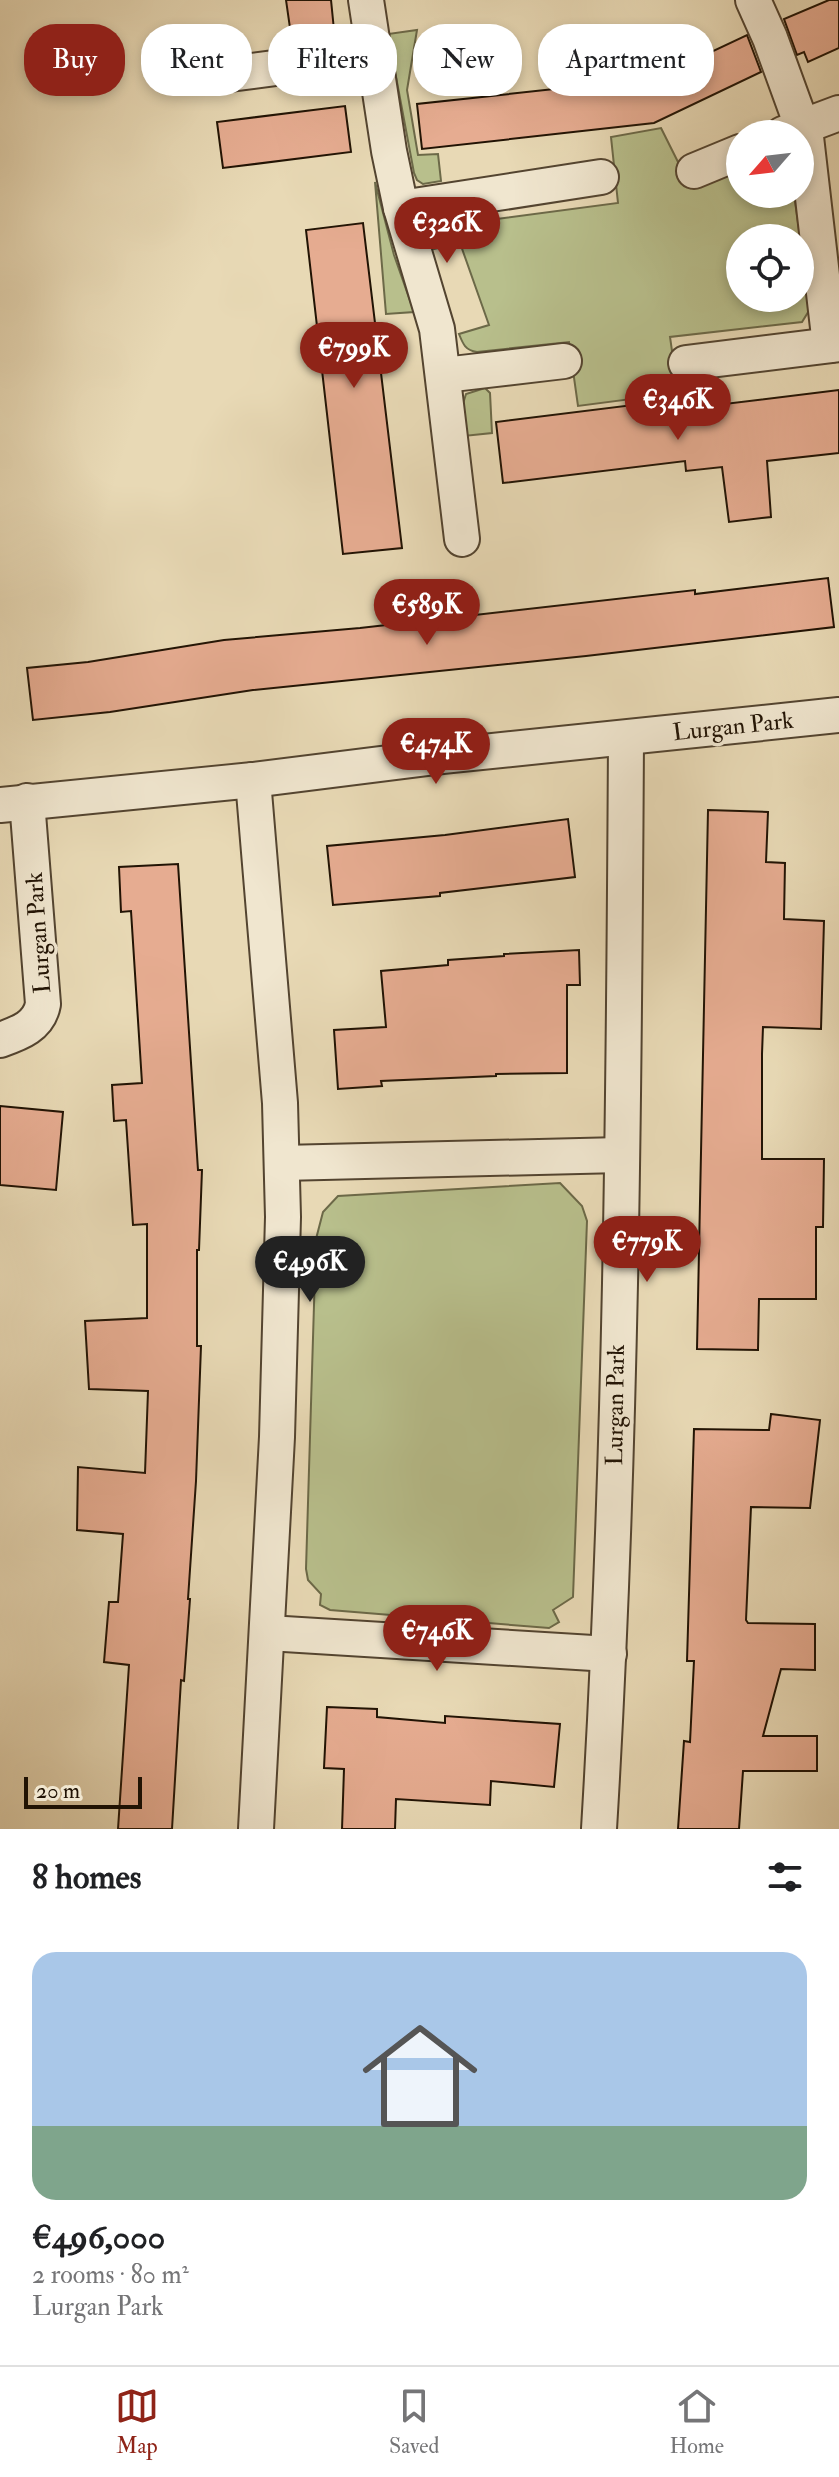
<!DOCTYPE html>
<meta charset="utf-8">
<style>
:root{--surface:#fff;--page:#f2f2f2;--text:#202124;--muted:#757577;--line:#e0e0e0;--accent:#8f2418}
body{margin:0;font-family:"IM FELL Double Pica",serif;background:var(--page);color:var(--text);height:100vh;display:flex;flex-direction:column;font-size:30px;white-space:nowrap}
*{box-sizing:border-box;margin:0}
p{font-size:26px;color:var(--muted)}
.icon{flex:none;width:44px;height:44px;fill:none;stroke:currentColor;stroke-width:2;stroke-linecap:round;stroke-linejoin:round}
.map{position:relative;height:1829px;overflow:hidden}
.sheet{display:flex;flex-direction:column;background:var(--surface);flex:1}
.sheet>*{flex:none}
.top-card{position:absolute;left:24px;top:24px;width:792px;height:72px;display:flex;gap:16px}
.needle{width:52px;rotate:242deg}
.fabs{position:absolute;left:726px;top:120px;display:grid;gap:16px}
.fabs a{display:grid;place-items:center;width:88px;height:88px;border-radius:50%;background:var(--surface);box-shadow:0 4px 12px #0003;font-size:40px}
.scale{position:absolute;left:24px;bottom:20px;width:118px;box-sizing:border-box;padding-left:8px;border:4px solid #211304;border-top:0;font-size:22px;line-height:28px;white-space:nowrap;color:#211304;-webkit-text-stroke:6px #f0e6cf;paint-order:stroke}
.price{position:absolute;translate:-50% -68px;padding:0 18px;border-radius:28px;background:var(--accent);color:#fff;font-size:26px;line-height:52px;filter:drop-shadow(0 2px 4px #0008)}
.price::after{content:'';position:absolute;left:50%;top:48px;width:24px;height:18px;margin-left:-12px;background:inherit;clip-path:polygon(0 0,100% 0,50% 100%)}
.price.active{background:#222;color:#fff}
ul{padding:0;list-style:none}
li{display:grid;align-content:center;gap:16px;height:424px;padding:0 32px}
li+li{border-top:2px solid var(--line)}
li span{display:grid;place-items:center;height:248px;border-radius:24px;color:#555}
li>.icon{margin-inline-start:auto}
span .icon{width:144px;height:144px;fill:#fffc;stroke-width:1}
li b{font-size:34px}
h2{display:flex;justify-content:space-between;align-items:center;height:96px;padding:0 32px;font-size:34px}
.chip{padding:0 28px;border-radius:32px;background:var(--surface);box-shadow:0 4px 12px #0003;font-size:28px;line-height:72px}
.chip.active{background:var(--accent);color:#fff}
.dock{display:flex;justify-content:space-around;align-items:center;height:112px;border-top:2px solid var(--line);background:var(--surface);font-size:22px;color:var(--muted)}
.dock a{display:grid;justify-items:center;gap:4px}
.dock .active{color:var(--accent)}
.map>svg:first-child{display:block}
</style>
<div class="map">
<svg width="839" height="1829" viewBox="0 0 839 1829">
<rect width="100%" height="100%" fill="#e8d9b5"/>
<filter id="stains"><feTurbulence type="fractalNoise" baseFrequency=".0025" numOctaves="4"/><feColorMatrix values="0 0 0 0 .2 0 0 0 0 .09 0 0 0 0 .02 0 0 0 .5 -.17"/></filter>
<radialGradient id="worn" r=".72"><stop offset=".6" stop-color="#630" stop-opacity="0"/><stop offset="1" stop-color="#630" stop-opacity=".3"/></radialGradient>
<!-- green -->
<g fill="#b8bf8c" stroke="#6c6948" stroke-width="2" fill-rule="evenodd">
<path d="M417,30L407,90L418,155L438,154L441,181L423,184L417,180L414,173L388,34Z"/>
<path d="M661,128L691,188L740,168V194H794L810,309L802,322L670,337L678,393L578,406L569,342L477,352C465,350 463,344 459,334L489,325L460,243L434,249L432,240L436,227L618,203L611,137ZM740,238H800V298H740Z"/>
<path d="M375,182L394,255L414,312L386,314Z"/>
<path d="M485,388L490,393L492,433L464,436L462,407L466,394Z"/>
<path d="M560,1183L582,1206L587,1221L573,1597L553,1610L559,1622L549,1628L330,1610L320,1605L321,1594L308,1580L306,1569L316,1239L323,1212L338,1196Z"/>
</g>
<!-- building -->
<g fill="#e6ac91" stroke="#211304" stroke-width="2">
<path d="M286,0H331L334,30L291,35Z"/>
<path d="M829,0H839V48L808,62L804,52L797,55L784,19Z"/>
<path d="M747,35L761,72L654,123L422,149L417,104L656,78Z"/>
<path d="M345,106L351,152L223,168L217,122Z"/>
<path d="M363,223L402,548L343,554L306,230Z"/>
<path d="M839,390V453L767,461L771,517L729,522L722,467L686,471L685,461L503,483L496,422L665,401L667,411Z"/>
<path d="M828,578L834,627L586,656L253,690L110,712L33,720L27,668L88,662L224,640L360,628L695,590V594Z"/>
<path d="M708,810L768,812L766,862L785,863L784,919L824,921L821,1029L763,1027L762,1054V1159H824L823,1227H816V1299H759L758,1350L697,1349Z"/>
<path d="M568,819L575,877L440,893V896L333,905L327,846L445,835Z"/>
<path d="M178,864L198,1170H202L199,1250H197V1346H201L196,1481L188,1599H190L184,1681L181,1680L172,1829H118L129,1665L104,1662L109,1602H118L123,1534L77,1530L78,1467L145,1473L148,1391L89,1389L85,1321L147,1318V1224L133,1225L126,1120L114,1121L112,1085L142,1083L131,911L121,912L119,867Z"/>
<path d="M579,950L580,985H567V1073L496,1074V1076L381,1081L382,1086L338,1089L334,1030L386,1027L381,971L448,965V960L504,956V954Z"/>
<path d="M0,1106L63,1112L56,1190L0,1185Z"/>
<path d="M771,1414L820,1420L810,1508L751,1507L746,1620L748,1623L815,1624V1670L781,1669L763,1736H817V1771H743L739,1829H678L684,1741L690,1742L694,1661H687L694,1429L769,1430Z"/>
<path d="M327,1707L377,1709V1717L445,1723V1716L560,1724L554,1787L491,1781L490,1805L396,1799L395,1829H342L344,1769L324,1768Z"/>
</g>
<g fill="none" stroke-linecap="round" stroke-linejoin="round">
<defs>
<g id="street">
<path d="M366,0L389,151L401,208L437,329L462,539"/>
<path d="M753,0L770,38L806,137L830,345"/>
<path d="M214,76L374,55"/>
<path d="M783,134L839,113"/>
<path d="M694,171L740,152"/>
<path d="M401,208L601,177"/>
<path d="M686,363L839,344"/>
<path d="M444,375L564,361"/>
<path d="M253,780L280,1103L283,1217L277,1437L256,1829"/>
<path d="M0,805L253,780L444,756L839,715"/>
<path d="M0,1040C20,1033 39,1026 43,1004L27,801"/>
<path d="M282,1163L621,1155"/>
<path d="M268,1633L609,1654"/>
<path d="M599,1829C621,1466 624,1101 626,738"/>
</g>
</defs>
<!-- street casing -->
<use href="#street" stroke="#534430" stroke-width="38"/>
<!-- street -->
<use href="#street" stroke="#f0e6cf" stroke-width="34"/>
</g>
<g text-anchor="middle" stroke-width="7" stroke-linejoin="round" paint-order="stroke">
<!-- street labels -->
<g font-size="24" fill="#211304" stroke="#f0e6cf">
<text transform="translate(733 726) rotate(-6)" y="8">Lurgan Park</text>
<text transform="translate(38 933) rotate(-94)" y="8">Lurgan Park</text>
<text transform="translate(615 1405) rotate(-89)" y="8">Lurgan Park</text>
</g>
</g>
<rect width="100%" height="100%" filter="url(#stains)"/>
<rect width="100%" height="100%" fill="url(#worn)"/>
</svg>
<div class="fabs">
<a><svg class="needle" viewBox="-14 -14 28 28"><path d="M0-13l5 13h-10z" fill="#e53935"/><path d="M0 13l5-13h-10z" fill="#757577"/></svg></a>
<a><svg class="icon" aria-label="locate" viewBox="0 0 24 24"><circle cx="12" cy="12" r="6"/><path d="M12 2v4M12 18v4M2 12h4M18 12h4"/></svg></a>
</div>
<div class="scale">20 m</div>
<b class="price" style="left:447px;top:265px">€326K</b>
<b class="price" style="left:354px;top:390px">€799K</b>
<b class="price" style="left:678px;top:442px">€346K</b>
<b class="price" style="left:427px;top:647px">€589K</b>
<b class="price" style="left:436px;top:786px">€474K</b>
<b class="price" style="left:647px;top:1284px">€779K</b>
<b class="price active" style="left:310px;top:1304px">€496K</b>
<b class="price" style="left:437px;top:1673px">€746K</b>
<div class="top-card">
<a class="chip active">Buy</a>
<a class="chip">Rent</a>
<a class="chip">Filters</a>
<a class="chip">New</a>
<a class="chip">Apartment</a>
</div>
</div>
<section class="sheet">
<h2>8 homes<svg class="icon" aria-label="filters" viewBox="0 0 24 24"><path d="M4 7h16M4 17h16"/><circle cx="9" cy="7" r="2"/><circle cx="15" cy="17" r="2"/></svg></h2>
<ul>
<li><span style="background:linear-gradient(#a9c7e8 70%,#7fa58c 0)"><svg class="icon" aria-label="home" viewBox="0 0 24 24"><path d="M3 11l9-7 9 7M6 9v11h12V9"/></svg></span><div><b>€496,000</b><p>2 rooms · 80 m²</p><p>Lurgan Park</p></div></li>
</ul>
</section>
<nav class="dock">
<a class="active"><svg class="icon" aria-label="map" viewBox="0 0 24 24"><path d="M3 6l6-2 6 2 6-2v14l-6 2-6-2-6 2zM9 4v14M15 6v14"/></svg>Map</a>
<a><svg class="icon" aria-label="saved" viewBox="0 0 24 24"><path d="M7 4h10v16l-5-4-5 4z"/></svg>Saved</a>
<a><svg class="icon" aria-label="home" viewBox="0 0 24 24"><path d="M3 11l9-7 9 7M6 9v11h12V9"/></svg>Home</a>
</nav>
